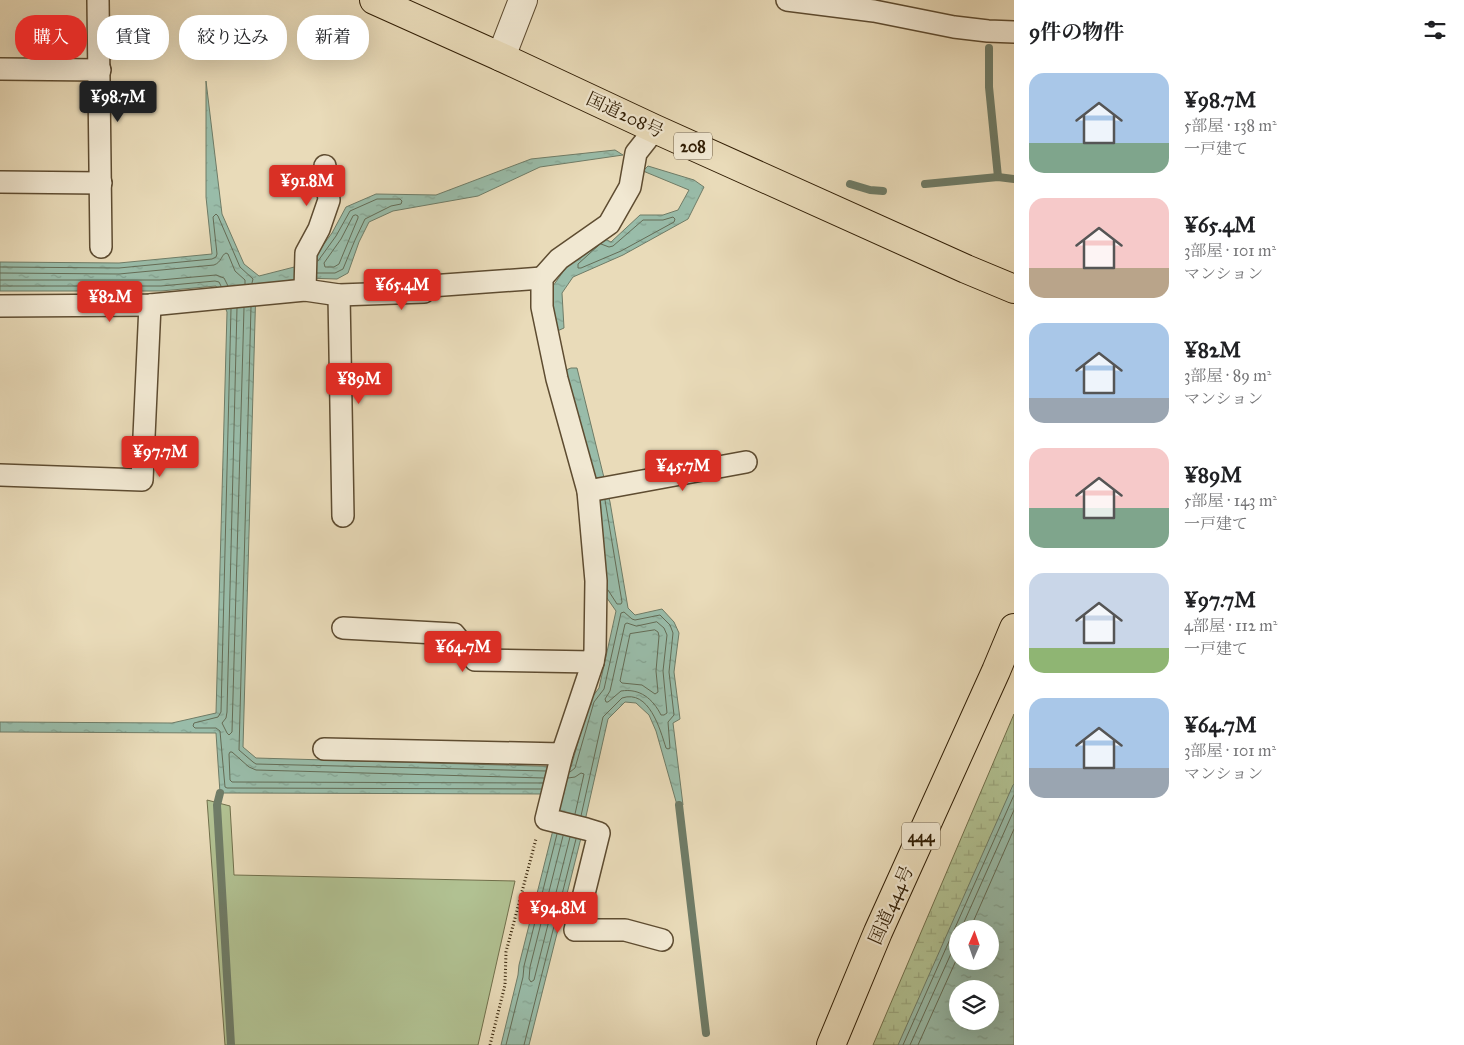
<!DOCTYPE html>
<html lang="ja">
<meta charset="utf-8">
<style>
:root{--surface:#fff;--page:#f2f2f2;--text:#202124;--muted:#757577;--accent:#d93025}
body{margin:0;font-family:"IM FELL Great Primer","Noto Serif JP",serif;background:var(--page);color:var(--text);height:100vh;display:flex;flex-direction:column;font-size:19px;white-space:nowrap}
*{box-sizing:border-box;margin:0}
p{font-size:16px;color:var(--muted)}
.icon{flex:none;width:28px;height:28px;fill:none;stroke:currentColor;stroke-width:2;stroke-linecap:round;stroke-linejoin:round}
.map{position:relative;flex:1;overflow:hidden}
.panel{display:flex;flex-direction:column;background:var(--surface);width:450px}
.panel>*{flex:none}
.top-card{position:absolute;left:15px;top:15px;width:475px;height:45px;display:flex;gap:10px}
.needle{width:32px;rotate:2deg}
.fabs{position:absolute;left:949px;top:920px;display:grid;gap:10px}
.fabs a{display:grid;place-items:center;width:50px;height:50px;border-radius:50%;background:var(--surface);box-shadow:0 5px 20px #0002;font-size:25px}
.price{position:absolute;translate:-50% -42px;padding:0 11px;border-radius:5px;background:var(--accent);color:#fff;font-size:16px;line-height:32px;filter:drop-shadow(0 1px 2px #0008)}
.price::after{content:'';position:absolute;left:50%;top:30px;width:15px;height:11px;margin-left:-8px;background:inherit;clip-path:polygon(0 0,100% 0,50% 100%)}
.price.current{background:#222;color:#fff}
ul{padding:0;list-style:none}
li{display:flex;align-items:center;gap:15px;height:125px;padding:0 15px}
li span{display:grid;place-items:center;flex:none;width:140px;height:100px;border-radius:15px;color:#555}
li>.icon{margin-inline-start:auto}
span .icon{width:60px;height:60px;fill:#fffc;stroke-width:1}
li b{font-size:21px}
h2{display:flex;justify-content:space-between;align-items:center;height:60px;padding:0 15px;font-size:21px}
.chip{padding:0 18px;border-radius:20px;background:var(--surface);box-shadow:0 5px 20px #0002;font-size:18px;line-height:45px}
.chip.current{background:var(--accent);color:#fff}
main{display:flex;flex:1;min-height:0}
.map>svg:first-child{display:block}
</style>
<main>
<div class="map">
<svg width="1014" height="1045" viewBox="0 0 1014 1045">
<defs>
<pattern id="wetland-marsh" width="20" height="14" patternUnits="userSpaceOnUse" patternTransform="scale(1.25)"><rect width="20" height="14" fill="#b1c192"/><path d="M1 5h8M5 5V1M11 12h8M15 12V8" fill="none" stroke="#99a57c"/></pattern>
<pattern id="water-ripples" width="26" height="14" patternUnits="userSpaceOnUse" patternTransform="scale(1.25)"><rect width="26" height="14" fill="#99bca9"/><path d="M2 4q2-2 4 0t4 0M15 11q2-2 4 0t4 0" fill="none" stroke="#84a190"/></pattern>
</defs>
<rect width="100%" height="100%" fill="#e9dbb9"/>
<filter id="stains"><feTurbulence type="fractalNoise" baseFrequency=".004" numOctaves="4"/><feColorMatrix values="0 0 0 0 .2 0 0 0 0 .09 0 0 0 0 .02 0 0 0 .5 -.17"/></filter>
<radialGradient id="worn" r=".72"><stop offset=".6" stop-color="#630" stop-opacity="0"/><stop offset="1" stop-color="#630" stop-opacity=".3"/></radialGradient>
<!-- green -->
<path fill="#b1c192" stroke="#706f4b" d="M207,800L230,806L234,875L515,881L478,1045H225Z"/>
<!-- wetland -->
<path fill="url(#wetland-marsh)" stroke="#706f4b" d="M1014,714V832L958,929L918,1045H873Z"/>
<!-- water -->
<g fill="url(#water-ripples)" stroke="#6f7c67" fill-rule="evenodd">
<path d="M206,81L222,214L244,264L259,276L306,264L315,256L332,233L346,207L376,194L436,195L531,159L615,150L623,155L540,167L478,196L393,211L369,222L359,242L348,273L337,279L305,278L256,285L243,747L256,758L571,767L590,700L599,688L616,611L602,591L594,498L566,370L571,368H577L610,502L628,608L635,615L662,609L674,622L679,633L674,672L680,719L673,723L683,805H677L656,731L649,715L636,703L625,702L608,719L582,834L529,1045H501L518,975L519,965L558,810L544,794L220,793L216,733L0,732V722L172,723L216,713L227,312L216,286L161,291H0V262L119,263L212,254L206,197Z"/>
<path d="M648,166L694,180L704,187L688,219L623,255L573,277L562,293L564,328L555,332L550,306L553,286L565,269L601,237L611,242L640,215H663L678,210L689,190L643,171Z"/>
<path d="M1014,784V1045H898L1013,785ZM958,929H990V961H958ZM958,989H990V1021H958Z"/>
</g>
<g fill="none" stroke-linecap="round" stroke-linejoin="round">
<!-- shore -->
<g stroke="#646c56" stroke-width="1">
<path d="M356,215L358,216V218L339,264L334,267H325L324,263L341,239L353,216Z"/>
<path d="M599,245L578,264V268H581L621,251L674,222L675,219L673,217L663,220H643L613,246L609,247L601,244"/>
<path d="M0,267L119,268L212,259L216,257L217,254L213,217L216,214L218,216L240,267L253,279L252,283"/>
<path d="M0,273L119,274L214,265C222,262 221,255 226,253L228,254L235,271L245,280V284"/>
<path d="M317,273H335L343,269L355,240L365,219L391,206L401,204L402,201L400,199H377L350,211L336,236L318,261"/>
<path d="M0,280H160L216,275L224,278L228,286"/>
<path d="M0,286H161L215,281L219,282L221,286"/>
<path d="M251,307L239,750L253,762L256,764L546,771"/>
<path d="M237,308L227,712L226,718L222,723L227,733L229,735L232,732L244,308"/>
<path d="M231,309L221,712L218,717L194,723L193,726L195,728H216L220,731L225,787L227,788L541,789"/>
<path d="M605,500L622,602L621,604H617L608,590"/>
<path d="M657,622L664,628L667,635L663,671L667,713L664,715H661C653,699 640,688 621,691L608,702H606L605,699L610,691L625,624L627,623L636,626Z"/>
<path d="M655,630L658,632L659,636L656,671L658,692L655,694L642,685L622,683L620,681L630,634Z"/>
<path d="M570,772L575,768L594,702L604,689L621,613L624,612L632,619L635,620L660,615L670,625L673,633L669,672L674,715L668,722L670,748L668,749L666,748C660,729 649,689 622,698L603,717L581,816"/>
<path d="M568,778L575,777L581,773L584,774L575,814"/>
<path d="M543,783L232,782L230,780L229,754L230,752H232L249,767L256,770L544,778"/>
<path d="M563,836L530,967L529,979L531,982L534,980L570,837"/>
<path d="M961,929L1014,810"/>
<path d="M970,929L1014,829"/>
<path d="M506,1045L523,977L524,966L557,834"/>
<path d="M524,1045L576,839"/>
<path d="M903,1045L1014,795"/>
<path d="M910,1045L958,938"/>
<path d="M918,1045L958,956"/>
</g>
<!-- stream -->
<g stroke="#6f7c67" stroke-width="8">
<path d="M989,48V87L998,177"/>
<path d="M850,184L870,190L883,191"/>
<path d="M925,184L998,177L1014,179"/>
<path d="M220,793L217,805L231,1045"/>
<path d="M679,805L706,1033"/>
</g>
<defs>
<g id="minor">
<path d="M98,0L101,247"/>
<path d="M787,0L874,11L954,27L988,31L1014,32"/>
<path d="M0,69L100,70"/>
<path d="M0,182L101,183"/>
<path d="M305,290L306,253L319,229L329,200L325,166"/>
<path d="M339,295L343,516"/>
<path d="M0,306L150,305L305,290L339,295L424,292L430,286L542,278"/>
<path d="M0,475L142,480L150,305"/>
<path d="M588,491L746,462"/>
<path d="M343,628L454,634L475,660L593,662"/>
<path d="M324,749L562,754L593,662L595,651L596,581L588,491L557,379L542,307V278L559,259L609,224L630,187L636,153L655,129"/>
<path d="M562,754L546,819L586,829L599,833L575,930H625L662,940"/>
</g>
<path id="tertiary" d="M501,57L523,0"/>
<g id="trunk">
<path d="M374,0L501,57L655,129L966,269L1014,289"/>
<path d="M831,1045L878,932L996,671L1014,628"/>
</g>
</defs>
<!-- minor casing -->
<use href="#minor" stroke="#5e4c31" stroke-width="24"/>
<!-- tertiary casing -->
<use href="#tertiary" stroke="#5e4c31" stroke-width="30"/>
<!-- trunk casing -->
<use href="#trunk" stroke="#301d04" stroke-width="30"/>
<!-- path -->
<path stroke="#301d04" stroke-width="3" stroke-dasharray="1 2.5" stroke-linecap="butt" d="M490,1045L505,985L506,952L536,839"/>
<!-- minor -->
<use href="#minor" stroke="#f1e8d2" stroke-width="21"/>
<!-- tertiary -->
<use href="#tertiary" stroke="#f1e8d2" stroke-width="28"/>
<!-- trunk -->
<use href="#trunk" stroke="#e9dbb9" stroke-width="28"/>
</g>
<g text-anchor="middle" stroke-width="4.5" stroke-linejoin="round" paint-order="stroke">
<!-- shield labels -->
<g fill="#f1e8d2" stroke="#6a5a42" stroke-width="1">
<rect x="674" y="132.5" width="38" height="27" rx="4"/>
<rect x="902" y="822.5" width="38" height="27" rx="4"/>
</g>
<g font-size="16" font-weight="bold" fill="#301d04">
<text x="693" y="152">208</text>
<text x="921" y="842">444</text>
</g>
<!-- street labels -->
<g font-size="18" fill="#301d04" stroke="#f1e8d2">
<text transform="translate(625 115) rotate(25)" y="6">国道208号</text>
<text transform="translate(891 905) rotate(-66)" y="6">国道444号</text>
</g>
</g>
<rect width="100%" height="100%" filter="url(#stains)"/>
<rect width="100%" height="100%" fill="url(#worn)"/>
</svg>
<div class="fabs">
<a><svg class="needle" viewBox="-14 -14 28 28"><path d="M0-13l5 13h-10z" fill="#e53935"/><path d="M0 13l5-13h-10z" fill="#757577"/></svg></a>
<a><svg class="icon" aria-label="layers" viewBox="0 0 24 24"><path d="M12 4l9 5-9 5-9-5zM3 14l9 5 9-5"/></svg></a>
</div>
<b class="price current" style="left:118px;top:123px">¥98.7M</b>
<b class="price" style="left:307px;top:207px">¥91.8M</b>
<b class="price" style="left:402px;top:311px">¥65.4M</b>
<b class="price" style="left:110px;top:323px">¥82M</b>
<b class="price" style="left:359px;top:405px">¥89M</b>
<b class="price" style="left:160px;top:478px">¥97.7M</b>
<b class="price" style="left:683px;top:492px">¥45.7M</b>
<b class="price" style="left:463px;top:673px">¥64.7M</b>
<b class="price" style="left:558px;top:934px">¥94.8M</b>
<div class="top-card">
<a class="chip current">購入</a>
<a class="chip">賃貸</a>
<a class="chip">絞り込み</a>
<a class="chip">新着</a>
</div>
</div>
<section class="panel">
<h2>9件の物件<svg class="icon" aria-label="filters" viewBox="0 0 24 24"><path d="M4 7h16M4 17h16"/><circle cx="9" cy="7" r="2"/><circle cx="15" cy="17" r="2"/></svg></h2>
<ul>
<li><span style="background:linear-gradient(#a9c7e8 70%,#7fa58c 0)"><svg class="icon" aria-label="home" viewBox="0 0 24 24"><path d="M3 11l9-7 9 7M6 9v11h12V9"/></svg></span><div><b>¥98.7M</b><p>5部屋 · 138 m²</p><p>一戸建て</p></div></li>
<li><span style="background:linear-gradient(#f6c9c9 70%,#b9a48a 0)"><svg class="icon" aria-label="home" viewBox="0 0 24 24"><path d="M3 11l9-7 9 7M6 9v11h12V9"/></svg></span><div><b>¥65.4M</b><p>3部屋 · 101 m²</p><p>マンション</p></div></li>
<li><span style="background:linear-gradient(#a9c7e8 75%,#9aa5b1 0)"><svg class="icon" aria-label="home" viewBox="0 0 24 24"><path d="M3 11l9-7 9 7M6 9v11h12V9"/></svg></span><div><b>¥82M</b><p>3部屋 · 89 m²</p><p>マンション</p></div></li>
<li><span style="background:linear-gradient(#f6c9c9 60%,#7fa58c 0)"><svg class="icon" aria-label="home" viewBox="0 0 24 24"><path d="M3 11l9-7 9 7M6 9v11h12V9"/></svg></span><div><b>¥89M</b><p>5部屋 · 143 m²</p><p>一戸建て</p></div></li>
<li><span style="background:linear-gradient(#c9d6e8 75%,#8fb573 0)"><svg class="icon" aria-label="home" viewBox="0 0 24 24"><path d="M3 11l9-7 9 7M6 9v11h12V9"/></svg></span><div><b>¥97.7M</b><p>4部屋 · 112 m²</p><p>一戸建て</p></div></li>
<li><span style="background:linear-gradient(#a9c7e8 70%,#9aa5b1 0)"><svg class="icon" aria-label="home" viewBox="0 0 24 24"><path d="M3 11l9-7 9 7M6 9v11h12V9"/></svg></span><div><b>¥64.7M</b><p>3部屋 · 101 m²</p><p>マンション</p></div></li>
</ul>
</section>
</main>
